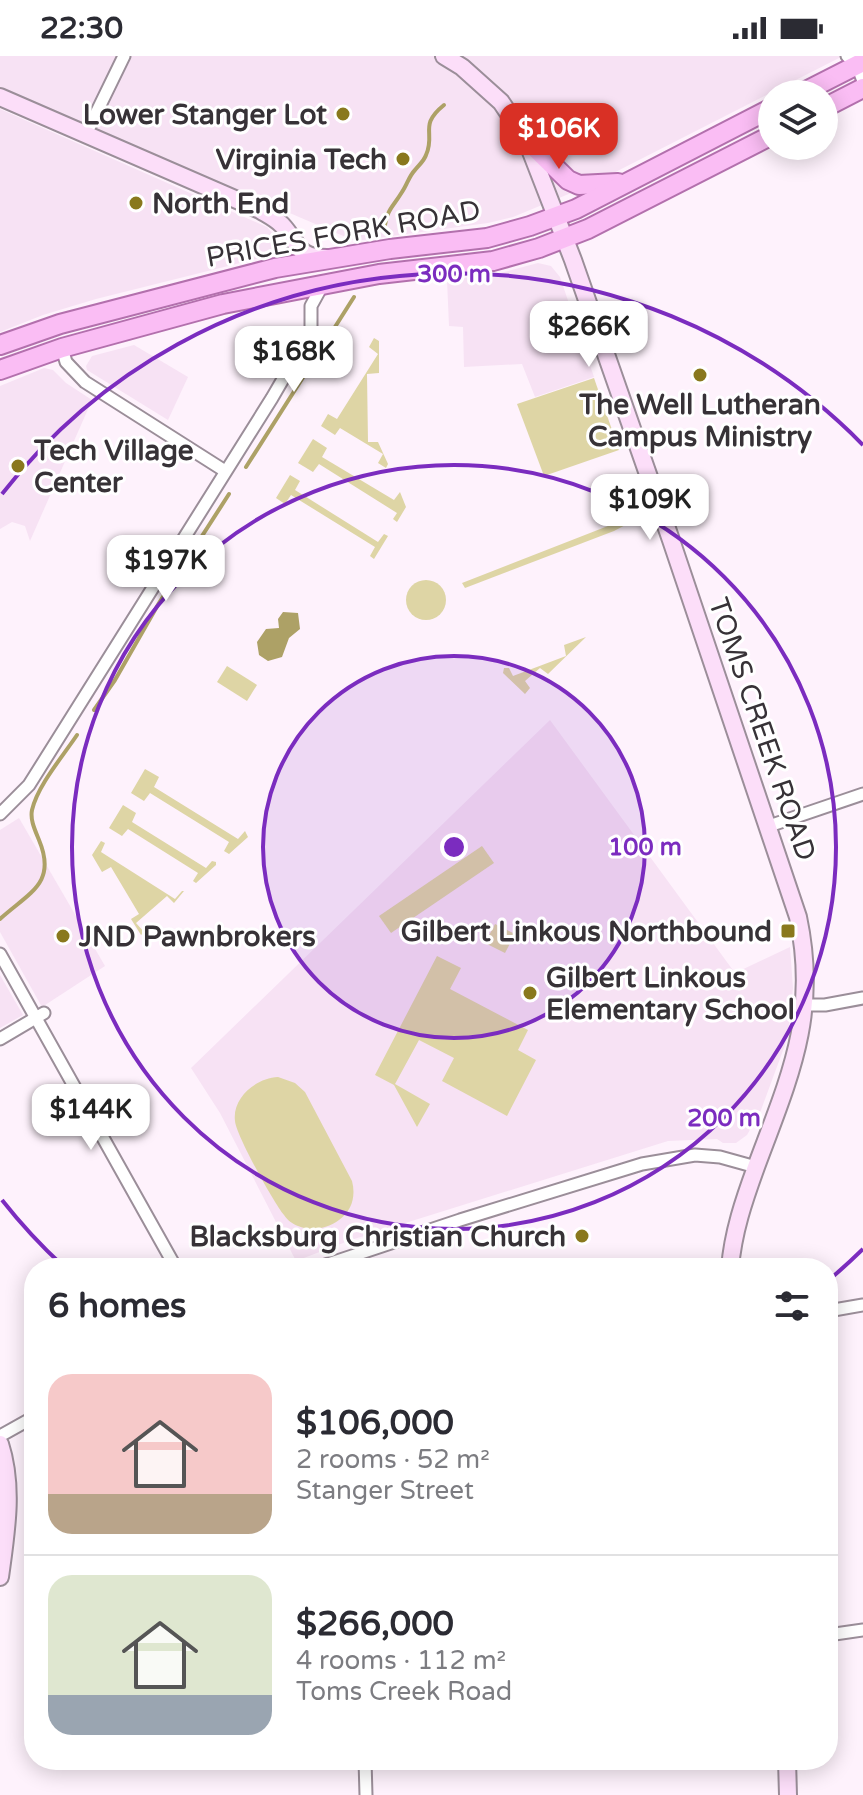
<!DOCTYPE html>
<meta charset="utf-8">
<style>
:root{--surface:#fff;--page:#f7f7f7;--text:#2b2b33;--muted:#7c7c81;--line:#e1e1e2;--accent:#d93025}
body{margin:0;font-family:"Varela Round",sans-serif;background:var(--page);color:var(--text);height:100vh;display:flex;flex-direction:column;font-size:30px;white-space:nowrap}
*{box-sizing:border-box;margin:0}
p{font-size:26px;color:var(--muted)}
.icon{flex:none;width:44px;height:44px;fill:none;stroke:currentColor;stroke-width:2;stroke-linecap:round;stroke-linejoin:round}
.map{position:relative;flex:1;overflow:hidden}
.details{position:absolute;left:24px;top:1202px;width:814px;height:512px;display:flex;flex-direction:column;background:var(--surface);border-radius:32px;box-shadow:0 4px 20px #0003}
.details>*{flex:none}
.buttons{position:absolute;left:758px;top:24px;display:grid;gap:16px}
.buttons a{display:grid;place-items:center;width:80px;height:80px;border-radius:50%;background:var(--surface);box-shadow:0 4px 20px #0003;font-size:40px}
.price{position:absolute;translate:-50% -68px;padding:0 18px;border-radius:16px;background:#fff;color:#222;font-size:26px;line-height:52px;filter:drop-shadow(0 2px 4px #0008)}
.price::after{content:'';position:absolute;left:50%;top:48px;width:24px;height:18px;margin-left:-12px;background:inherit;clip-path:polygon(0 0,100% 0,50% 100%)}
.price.current{background:var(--accent);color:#fff}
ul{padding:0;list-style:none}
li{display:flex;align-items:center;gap:24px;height:200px;padding:0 24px}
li+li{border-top:2px solid var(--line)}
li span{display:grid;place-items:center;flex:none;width:224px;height:160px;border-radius:24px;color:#555}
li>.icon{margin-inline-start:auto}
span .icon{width:96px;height:96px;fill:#fffc;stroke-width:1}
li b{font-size:34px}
h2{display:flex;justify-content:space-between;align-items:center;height:96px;padding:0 24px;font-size:34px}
.status{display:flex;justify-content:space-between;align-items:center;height:56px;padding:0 40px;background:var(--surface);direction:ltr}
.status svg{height:22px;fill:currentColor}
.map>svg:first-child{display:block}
</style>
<div class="status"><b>22:30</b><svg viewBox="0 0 49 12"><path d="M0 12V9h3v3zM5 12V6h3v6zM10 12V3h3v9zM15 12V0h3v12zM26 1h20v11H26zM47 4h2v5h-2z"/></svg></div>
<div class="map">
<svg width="863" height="1739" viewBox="0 0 863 1739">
<rect width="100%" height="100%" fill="#fef2fc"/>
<!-- built -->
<g fill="#f7e2f4">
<path d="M0,0H843L588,130L513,161L488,167L355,185L0,33Z"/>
<path d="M0,53L267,171L273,178L272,194L260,202L96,243L43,259L0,276Z"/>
<path d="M538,207L551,210L560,221L594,321L535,341L522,308L464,311L463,271L449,270L447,224L497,218Z"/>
<path d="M134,289L188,321L168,364L87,314L86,310L92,300Z"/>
<path d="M44,312L53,314L66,327L92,344L30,485L25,470L12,466L0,473V330Z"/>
<path d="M550,664L735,917L790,891L793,932L790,963L785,989L761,1054L747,1079L736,1087H723L717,1083L668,1085L351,1184L296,1205L220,1057L191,1012Z"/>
<path d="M19,762L105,910L42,951L0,876V774Z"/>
<path d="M0,919L23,959L0,972Z"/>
</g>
<!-- green -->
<g fill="#ded5a5">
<path d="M374,282L379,285V317L367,318L368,386H378L388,408L386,412L378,407L383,398L340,372L335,379L321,370L328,358L337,363L378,298L369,291Z"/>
<path d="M594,322L619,394L544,420L517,348Z"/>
<path d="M313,383L327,392L322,401L394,444L400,436L406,451L397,466L393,463L397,457L319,408L313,416L298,407Z"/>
<path d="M290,419L300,425L295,434L378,486L384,478L388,480L374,503L370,500L375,491L291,439L285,448L276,442Z"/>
<path d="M631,461L633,465L614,475L465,532L462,527Z"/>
<circle cx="426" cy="544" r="20"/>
<path d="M586,581L548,618L540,612L525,625L530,632L525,638L503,617L504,612H509L513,620L566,600L564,589Z"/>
<path d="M227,610L257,629L247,645L217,626Z"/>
<path d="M145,713L159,721L154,731L238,783L245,775L248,781L229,798L224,795L229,786L150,737L144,745L131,737Z"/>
<path d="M123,749L136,757L132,766L206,812L212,805L216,806V809L196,827L193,825L198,817L128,773L122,780L109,772Z"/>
<path d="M101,785L105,787L101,796L175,843L182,835H184L174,847L167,840L136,867L144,876L141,879L131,863L139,858L111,811L102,816L92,799Z"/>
<path d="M482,790L494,807L391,877L379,860Z"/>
<path d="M495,868L515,878L505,897L485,887Z"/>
<path d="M437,900L461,912L450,933L528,974L518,994L536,1004L507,1060L442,1025L454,1002L419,984L395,1028L430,1048L417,1071L394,1029L375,1019Z"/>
<path d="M278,1021L295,1027L305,1036L352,1125C356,1140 352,1155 339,1164C328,1172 312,1176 298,1170C293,1168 287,1164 284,1159C274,1147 236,1079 235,1065C232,1042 256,1022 278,1021Z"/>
</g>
<!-- water -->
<path fill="#ada166" d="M283,556L298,557L300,573L289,582L282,601L268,605L259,599L257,586L266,573L279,572L278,563Z"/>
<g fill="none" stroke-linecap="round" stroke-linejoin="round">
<!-- stream -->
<g stroke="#ada166" stroke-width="4">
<path d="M384,174C388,151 391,154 402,136C407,129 409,120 415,114C419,109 424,105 426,99C436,77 418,70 444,49"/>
<path d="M246,411L354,241"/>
<path d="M94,654L115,624L159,547L229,438"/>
<path d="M0,863C30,836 57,827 39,784C35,774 30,764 32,754C38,729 63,700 77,679"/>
</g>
<defs>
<g id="street">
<path d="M847,0L857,9L863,25"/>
<path d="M86,78L124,0"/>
<path d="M62,292L66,306L85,326L225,415"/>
<path d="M0,758L29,729L272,342L311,275V250L322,230"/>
<path d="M769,770L863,738"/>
<path d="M0,898L176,1212"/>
<path d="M804,949H825L863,942"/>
<path d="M0,983L44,957"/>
<path d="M316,1212L460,1164L642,1108L695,1099L720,1101L756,1111"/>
<path d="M828,1255L863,1249"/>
<path d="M0,1380L34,1361"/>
<path d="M828,1579L863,1574"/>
<path d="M365,1704L366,1739"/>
</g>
<g id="secondary">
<path d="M444,0L462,11L501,46L526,83L573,204L671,484L798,861C819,959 789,1022 756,1111C744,1144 733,1176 730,1212"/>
<path d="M0,41L260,154C268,159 275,162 282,169C299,187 296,202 327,202"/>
<path d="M0,1388C14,1431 6,1477 0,1521"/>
<path d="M787,1704L788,1739"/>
</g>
<g id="primary">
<path d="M800,38L863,6"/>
<path d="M824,52L863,32"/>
<path d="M526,83L568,124L579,129L618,127"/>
<path d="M0,289L60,268L275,212L390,193L487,182L530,170L576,153L772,52"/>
<path d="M0,314L62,292L223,248L379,218L493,205L539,192L588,173L772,79"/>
</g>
</defs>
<!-- street casing -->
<use href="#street" stroke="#9b8e99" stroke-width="15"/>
<!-- secondary casing -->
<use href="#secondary" stroke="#9b8e99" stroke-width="20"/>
<!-- primary casing -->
<use href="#primary" stroke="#b370ad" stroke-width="22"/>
<!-- street -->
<use href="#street" stroke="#fff" stroke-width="11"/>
<!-- secondary -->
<use href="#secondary" stroke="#fcdef9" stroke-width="16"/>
<!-- primary -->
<use href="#primary" stroke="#fabdf4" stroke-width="18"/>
</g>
<!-- distance rings -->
<circle cx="454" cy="791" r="191" fill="#7b2cbf" fill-opacity=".12"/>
<g fill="none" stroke="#7b2cbf" stroke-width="4">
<circle cx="454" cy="791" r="191"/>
<circle cx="454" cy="791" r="382"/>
<path d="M863 1193A573 573 0 0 1 830 1223M63 1210A573 573 0 0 1 2 1144M2 438A573 573 0 0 1 863 389"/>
</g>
<!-- markers -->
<g fill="#89781d" stroke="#fff" stroke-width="3">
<circle cx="343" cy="58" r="8"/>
<circle cx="403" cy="103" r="8"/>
<circle cx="136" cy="147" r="8"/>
<circle cx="700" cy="319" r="8"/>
<circle cx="18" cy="410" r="8"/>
<rect x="780" y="867" width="16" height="16" rx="4"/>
<circle cx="63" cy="880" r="8"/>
<circle cx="530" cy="937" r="8"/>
<circle cx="582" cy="1180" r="8"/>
</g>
<g text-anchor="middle" stroke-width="6" stroke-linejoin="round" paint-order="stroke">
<!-- poi labels -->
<g font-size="28" font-weight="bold" fill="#373237" stroke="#fff" text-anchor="end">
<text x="327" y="68">Lower Stanger Lot</text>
<text x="387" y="113">Virginia Tech</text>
<text x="152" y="157" text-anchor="start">North End</text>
<text x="700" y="358" text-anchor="middle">The Well Lutheran<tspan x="700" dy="32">Campus Ministry</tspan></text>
<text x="34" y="404" text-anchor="start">Tech Village<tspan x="34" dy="32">Center</tspan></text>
<text x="772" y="885">Gilbert Linkous Northbound</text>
<text x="79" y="890" text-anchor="start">JND Pawnbrokers</text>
<text x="546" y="931" text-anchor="start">Gilbert Linkous<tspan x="546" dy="32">Elementary School</tspan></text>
<text x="566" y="1190">Blacksburg Christian Church</text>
</g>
<!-- street labels -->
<g font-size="28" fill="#373237" stroke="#fff">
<text transform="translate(343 177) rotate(-10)" y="10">PRICES FORK ROAD</text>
<text transform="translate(763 673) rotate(71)" y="10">TOMS CREEK ROAD</text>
</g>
</g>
<circle cx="454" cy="791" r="12" fill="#7b2cbf" stroke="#fff" stroke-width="4"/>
<g font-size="24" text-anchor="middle" font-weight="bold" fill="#7b2cbf" stroke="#fff" stroke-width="6" stroke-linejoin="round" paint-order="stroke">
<text x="454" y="226">300 m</text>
<text x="645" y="799">100 m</text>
<text x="724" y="1070">200 m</text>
</g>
</svg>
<div class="buttons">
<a><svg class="icon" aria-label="layers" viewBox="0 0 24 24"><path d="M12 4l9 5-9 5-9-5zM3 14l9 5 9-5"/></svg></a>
</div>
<b class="price current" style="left:559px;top:115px">$106K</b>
<b class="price" style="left:589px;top:313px">$266K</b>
<b class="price" style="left:294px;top:338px">$168K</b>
<b class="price" style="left:650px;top:486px">$109K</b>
<b class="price" style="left:166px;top:547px">$197K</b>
<b class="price" style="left:91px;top:1096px">$144K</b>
<section class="details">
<h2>6 homes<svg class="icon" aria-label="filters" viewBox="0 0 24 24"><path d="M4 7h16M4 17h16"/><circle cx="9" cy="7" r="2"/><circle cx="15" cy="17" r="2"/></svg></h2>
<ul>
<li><span style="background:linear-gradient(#f6c9c9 75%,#b9a48a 0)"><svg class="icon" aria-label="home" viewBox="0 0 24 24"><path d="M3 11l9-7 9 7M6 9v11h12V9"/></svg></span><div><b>$106,000</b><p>2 rooms · 52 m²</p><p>Stanger Street</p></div></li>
<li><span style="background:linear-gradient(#dfe7d0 75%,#9aa5b1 0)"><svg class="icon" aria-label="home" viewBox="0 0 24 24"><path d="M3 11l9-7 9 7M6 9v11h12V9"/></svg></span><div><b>$266,000</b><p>4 rooms · 112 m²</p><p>Toms Creek Road</p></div></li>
</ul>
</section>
</div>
